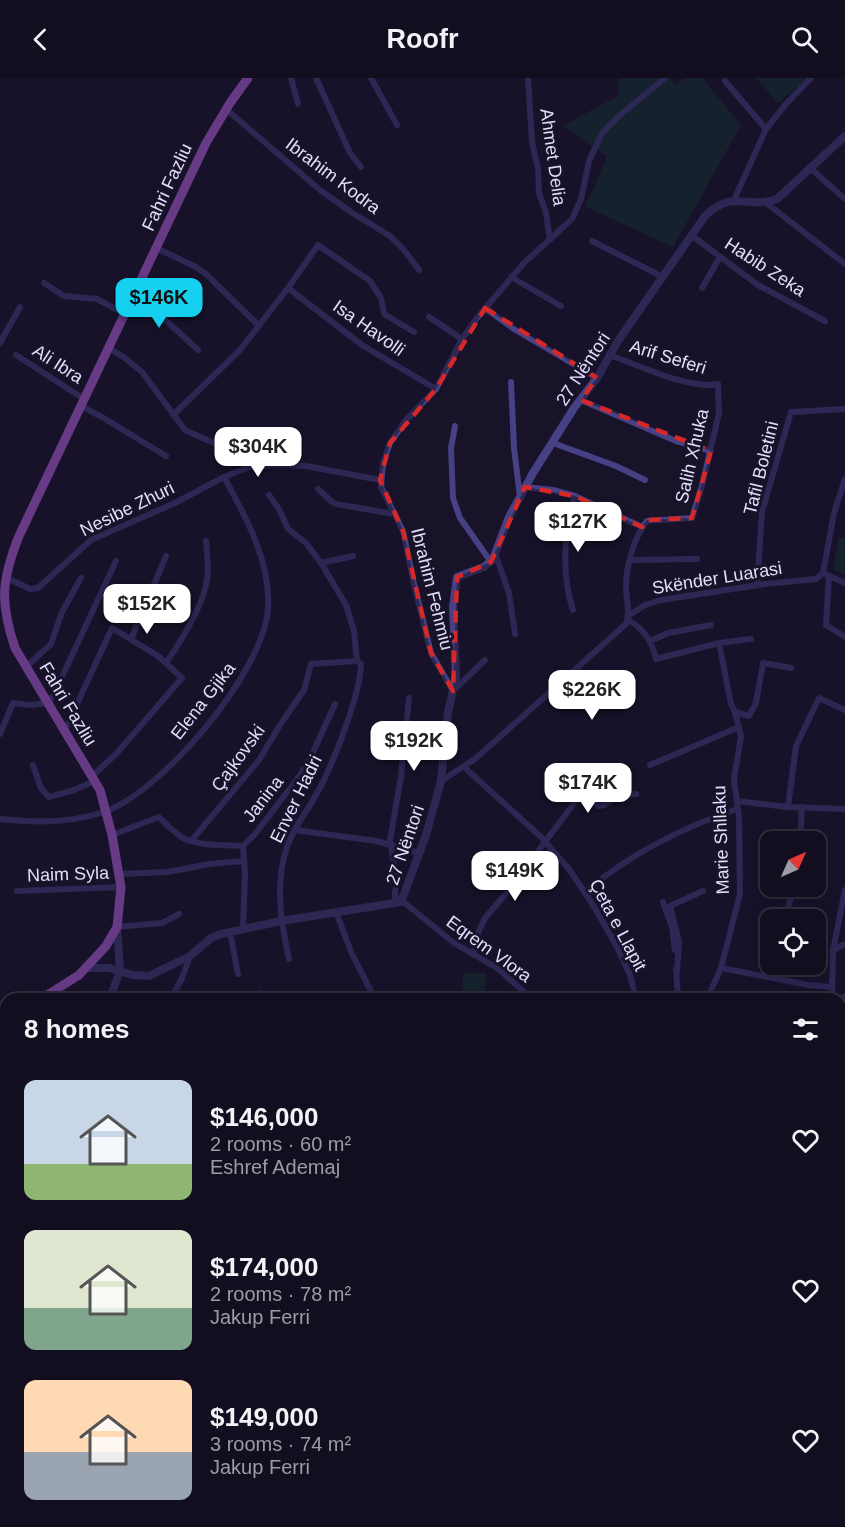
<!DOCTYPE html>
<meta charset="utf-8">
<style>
:root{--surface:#120e1f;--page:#1b1728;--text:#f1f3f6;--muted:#9c9ca4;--line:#312e3d;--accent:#16d0f0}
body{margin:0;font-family:Helvetica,sans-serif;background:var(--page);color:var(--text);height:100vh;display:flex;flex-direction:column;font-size:22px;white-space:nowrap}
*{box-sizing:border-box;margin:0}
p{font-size:20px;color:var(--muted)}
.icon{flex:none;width:33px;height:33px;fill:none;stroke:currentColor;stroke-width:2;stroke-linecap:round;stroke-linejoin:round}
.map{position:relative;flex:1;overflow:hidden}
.panel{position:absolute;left:0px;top:915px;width:846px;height:534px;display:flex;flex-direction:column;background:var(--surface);border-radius:18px 18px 0 0;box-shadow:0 3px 15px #0003,0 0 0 2px var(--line)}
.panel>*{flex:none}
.needle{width:39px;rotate:45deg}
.buttons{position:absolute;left:760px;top:753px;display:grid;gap:12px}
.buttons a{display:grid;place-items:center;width:66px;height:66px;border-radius:12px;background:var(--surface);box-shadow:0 3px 15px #0003,0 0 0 2px var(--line);font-size:30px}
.price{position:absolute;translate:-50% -51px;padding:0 14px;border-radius:12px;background:#fff;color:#222;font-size:20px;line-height:39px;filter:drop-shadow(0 2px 3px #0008)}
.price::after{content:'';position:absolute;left:50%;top:36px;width:18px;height:14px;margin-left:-9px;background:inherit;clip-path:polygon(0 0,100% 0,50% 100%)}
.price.active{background:var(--accent);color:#111}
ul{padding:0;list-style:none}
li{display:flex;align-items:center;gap:18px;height:150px;padding:0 24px}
li span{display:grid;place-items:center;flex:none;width:168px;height:120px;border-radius:12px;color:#555}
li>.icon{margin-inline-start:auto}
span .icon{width:72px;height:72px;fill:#fffc;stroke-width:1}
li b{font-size:26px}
h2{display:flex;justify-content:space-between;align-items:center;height:72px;padding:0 24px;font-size:26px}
header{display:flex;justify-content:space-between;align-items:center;height:78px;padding:0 24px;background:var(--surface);font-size:27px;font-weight:700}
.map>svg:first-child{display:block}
</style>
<header><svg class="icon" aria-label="back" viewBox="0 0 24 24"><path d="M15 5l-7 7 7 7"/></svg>Roofr<svg class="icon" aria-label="search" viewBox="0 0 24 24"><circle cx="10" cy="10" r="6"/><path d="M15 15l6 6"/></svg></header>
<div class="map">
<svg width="845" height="1449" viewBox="0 0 845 1449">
<rect width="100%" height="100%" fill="#181329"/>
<!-- green -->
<g fill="#163333">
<path d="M618,0H670L676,7L683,0H702L741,47L673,169L586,129L607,78L563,48L619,17Z"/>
<path d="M756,0H809L778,25Z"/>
<path d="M839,460H845V497L833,491Z"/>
<path d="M463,895H486L485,921H462Z"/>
<path d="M306,1443H383V1449H307Z"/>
</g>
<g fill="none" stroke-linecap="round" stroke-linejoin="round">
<!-- minor -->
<g stroke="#464185" stroke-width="6">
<path d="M291,0L298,26"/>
<path d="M316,0L350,75L361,89"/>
<path d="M371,0L397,47"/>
<path d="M528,0L532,64L538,91L539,115L546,135L550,162"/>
<path d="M725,3L766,51L734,122"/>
<path d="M226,31L320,112L351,134L390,158L404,172L419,192"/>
<path d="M766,51L787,25L811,0"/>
<path d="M809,89L845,121"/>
<path d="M765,124L845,186"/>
<path d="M691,157L758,207L825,243"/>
<path d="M592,163L663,199"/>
<path d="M156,170L194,188L206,196L259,248"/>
<path d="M511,199L561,228"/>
<path d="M44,205L64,218L97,221L125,236"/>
<path d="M288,210L362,267L436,311"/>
<path d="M702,210L720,179"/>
<path d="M135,214L198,272"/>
<path d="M485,230L514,251L597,300"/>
<path d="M429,239L462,261"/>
<path d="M0,265L20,229"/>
<path d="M109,270L125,280L142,294L185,352L218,367L249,389"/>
<path d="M16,277L84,321"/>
<path d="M511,304L514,370L520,419"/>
<path d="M581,322L676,363L711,373"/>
<path d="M81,328L102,339L166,378"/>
<path d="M173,337L240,272L288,210L318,167L370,203L381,220L384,236L414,254"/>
<path d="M455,348L451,370L453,420L460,440L491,484"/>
<path d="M553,365L616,388L645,402"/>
<path d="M525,409L553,412L575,418L642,449"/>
<path d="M318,411L331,423L336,426L394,436"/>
<path d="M269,417L279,431L288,451L306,465L321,485L346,527L354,553L357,583L361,586C361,615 332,689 317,715C307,734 292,751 286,772C275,808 281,845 289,881"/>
<path d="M495,475L509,515L515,556"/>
<path d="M630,482L697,481"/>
<path d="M321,485L353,478"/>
<path d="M823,495L834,435L845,401"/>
<path d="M827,497L845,505"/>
<path d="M829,498L826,547L845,559"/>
<path d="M5,499L30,511L38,510L91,462L175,425L224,399L249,389L276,387L306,388L380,402"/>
<path d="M757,507L762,434L791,334L845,331"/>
<path d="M573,532C561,496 564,453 575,418"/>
<path d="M628,538L645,527L661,522L765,506L816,501L823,495"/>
<path d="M628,542C644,551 652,563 656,581L719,565L751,561"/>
<path d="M131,561L166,478"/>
<path d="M650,563L668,555L711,547"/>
<path d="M485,582L453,613L431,575L414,506L403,453L381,409L383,385L390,365L406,342L436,311L462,261L476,241L524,185L572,141L581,121L589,83L602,55L619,38L665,0"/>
<path d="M166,585C181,563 204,527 207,501C209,489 207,475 206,463"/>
<path d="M26,589L51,566L62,534L81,500"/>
<path d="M569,597L594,631L625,606"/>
<path d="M735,634L749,638L756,625L763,585L791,590"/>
<path d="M65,652L112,550L158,578L182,600L116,676L92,698"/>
<path d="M0,656L13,625L31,627L48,625L53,618L116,483"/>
<path d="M33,687L41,710L49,719L74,712L95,703"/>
<path d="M650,687L739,649"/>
<path d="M464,689L541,759L569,791L593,827L617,869L630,897L636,921"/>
<path d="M441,703L475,681L626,546C631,535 626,521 626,509C626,488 634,459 647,443L692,440L702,408L719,335L718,306C689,312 638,287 610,277"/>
<path d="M581,716L587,709"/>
<path d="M737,723L788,729L845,731"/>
<path d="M788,729L796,668L819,620L845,632"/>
<path d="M0,741C34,745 71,745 104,734C163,713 263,595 268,531C271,484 246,439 224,399"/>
<path d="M295,752L376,763L419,775"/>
<path d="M112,757L159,739C167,747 175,756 185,761C202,768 225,767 243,768"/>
<path d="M192,762L259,682L280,647L304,612L311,586L357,583"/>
<path d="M800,764L802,729"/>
<path d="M243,768L255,756L298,700L310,681L335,626"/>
<path d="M119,796L168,794L210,786L244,783"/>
<path d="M17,813L121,809"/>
<path d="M585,814C630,776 681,750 737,731"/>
<path d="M401,824L406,826L454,865L497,890L532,921"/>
<path d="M663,824L672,849L675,872"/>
<path d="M395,825V814L397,804L390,762L401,699L409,620"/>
<path d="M336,834L352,876L375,921"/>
<path d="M785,841L794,808"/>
<path d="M117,849L162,845L179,836"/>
<path d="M243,851L245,797L243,768"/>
<path d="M230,854L238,896"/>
<path d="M833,872L845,866"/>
<path d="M473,877L478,855L485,840L509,812L581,716L599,728L604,727L617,718L636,716"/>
<path d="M721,890L809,907L831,909"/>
<path d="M676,891L678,921"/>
<path d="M677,893L679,864L670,828L703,813"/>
<path d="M259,915L261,921"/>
<path d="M171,921L182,900L190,878"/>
<path d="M707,921L721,890L740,816L739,740L734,701L741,659L735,634L731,626L719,565"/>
<path d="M832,921L833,872L845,812"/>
<path d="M840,921L845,918"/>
<path d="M840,997L845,995"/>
<path d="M0,1159H6"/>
<path d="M840,1162L845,1161"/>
<path d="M840,1369L845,1380"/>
<path d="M34,1443V1449"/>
<path d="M121,1443V1449"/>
<path d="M180,1443L181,1449"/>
<path d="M233,1443V1449"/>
<path d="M274,1443L275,1449"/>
<path d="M428,1443L430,1449"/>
<path d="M501,1443L502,1449"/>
<path d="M562,1443L564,1449"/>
<path d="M773,1443L776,1449"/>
<path d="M0,1449H5"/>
<path d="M657,1449L662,1443"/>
</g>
<!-- tertiary -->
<g stroke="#464185" stroke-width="8">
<path d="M87,890H109L133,897L149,898L190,878L211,860L221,856L281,843L401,824L426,757L441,703L448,635L456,597L453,529L457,499L484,489L493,481L509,439L533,395L574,330L597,300L618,263L705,138C734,110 746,132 777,121L845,58"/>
<path d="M110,921L120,892L117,849"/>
<path d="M0,1128L6,1121"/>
<path d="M840,1418L845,1415"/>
<path d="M612,1443L615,1449"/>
<path d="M780,1449L791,1443"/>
</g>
<!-- primary -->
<g stroke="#c86cf5" stroke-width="9">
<path d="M41,921L79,897L106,868L117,849L121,809L112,757L100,712L15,570C0,525 1,503 19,458L206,65L230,25L248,0"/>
<path d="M0,946L6,942"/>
<path d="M840,1064L845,1062"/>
<path d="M0,1190L6,1192"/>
</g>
</g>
<!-- marked area -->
<path d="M0 0H845V1449H0ZM485,230L597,300L581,322L711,373L692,440L647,442L642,449L575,418L525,409L491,484L457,499L453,613L431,575L403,453L380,402L390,365L436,311Z" fill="#181329" fill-opacity=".55" fill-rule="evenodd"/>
<path fill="none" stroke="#d62828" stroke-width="4.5" stroke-dasharray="12 8" stroke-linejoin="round" d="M485,230L597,300L581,322L711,373L692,440L647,442L642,449L575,418L525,409L491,484L457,499L453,613L431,575L403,453L380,402L390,365L436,311Z"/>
<g text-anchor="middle" stroke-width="6" stroke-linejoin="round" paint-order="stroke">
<!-- street labels -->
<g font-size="18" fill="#e2ddfd" stroke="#181329">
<text transform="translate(553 79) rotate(82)" y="6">Ahmet Delia</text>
<text transform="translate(333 98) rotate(37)" y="6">Ibrahim Kodra</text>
<text transform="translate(167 109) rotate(-65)" y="6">Fahri Fazliu</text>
<text transform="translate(765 189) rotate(33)" y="6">Habib Zeka</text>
<text transform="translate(369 250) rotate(35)" y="6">Isa Havolli</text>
<text transform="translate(668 279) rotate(17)" y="6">Arif Seferi</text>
<text transform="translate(58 286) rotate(33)" y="6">Ali Ibra</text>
<text transform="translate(583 291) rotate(-57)" y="6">27 Nëntori</text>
<text transform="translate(692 378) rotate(-77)" y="6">Salih Xhuka</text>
<text transform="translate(761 390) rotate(-76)" y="6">Tafil Boletini</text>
<text transform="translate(127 431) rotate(-26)" y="6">Nesibe Zhuri</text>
<text transform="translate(717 500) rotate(-9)" y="6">Skënder Luarasi</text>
<text transform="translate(432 511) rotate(76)" y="6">Ibrahim Fehmiu</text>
<text transform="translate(203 623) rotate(-52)" y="6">Elena Gjika</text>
<text transform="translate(68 626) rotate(59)" y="6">Fahri Fazliu</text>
<text transform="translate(238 680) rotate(-54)" y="6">Çajkovski</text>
<text transform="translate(263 721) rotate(-52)" y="6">Janina</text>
<text transform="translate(296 721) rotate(-64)" y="6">Enver Hadri</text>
<text transform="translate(721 762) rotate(-92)" y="6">Marie Shllaku</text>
<text transform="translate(405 767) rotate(-71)" y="6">27 Nëntori</text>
<text transform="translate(68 796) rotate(-2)" y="6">Naim Syla</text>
<text transform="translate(618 847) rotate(62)" y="6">Çeta e Llapit</text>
<text transform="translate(489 871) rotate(36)" y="6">Eqrem Vlora</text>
</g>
</g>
</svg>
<div class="buttons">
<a><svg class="needle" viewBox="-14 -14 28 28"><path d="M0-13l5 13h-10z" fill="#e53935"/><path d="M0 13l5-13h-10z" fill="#9c9ca4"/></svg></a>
<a><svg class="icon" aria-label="locate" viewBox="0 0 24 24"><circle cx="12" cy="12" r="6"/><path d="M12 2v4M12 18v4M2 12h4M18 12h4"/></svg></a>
</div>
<b class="price active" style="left:159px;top:251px">$146K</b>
<b class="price" style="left:258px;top:400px">$304K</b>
<b class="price" style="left:578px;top:475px">$127K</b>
<b class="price" style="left:147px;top:557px">$152K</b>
<b class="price" style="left:592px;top:643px">$226K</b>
<b class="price" style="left:414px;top:694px">$192K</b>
<b class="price" style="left:588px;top:736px">$174K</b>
<b class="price" style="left:515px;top:824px">$149K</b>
<section class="panel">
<h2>8 homes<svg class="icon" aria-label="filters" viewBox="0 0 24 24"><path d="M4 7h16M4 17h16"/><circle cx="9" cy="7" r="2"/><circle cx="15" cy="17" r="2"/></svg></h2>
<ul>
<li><span style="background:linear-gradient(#c9d6e8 70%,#8fb573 0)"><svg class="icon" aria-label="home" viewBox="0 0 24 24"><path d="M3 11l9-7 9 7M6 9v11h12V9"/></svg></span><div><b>$146,000</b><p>2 rooms · 60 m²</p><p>Eshref Ademaj</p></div><svg class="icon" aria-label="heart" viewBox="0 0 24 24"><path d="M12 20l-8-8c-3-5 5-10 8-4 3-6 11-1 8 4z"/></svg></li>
<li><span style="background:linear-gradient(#dfe7d0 65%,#7fa58c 0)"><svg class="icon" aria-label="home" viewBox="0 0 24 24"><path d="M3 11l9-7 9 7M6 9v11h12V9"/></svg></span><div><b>$174,000</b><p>2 rooms · 78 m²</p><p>Jakup Ferri</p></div><svg class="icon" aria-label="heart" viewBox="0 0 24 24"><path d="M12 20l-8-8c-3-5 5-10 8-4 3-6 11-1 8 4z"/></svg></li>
<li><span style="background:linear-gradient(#ffd9b3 60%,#9aa5b1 0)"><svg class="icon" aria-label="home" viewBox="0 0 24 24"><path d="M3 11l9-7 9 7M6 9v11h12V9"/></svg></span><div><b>$149,000</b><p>3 rooms · 74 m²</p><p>Jakup Ferri</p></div><svg class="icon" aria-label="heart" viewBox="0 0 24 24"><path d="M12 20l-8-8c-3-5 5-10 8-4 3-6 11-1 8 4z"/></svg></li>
</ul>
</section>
</div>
